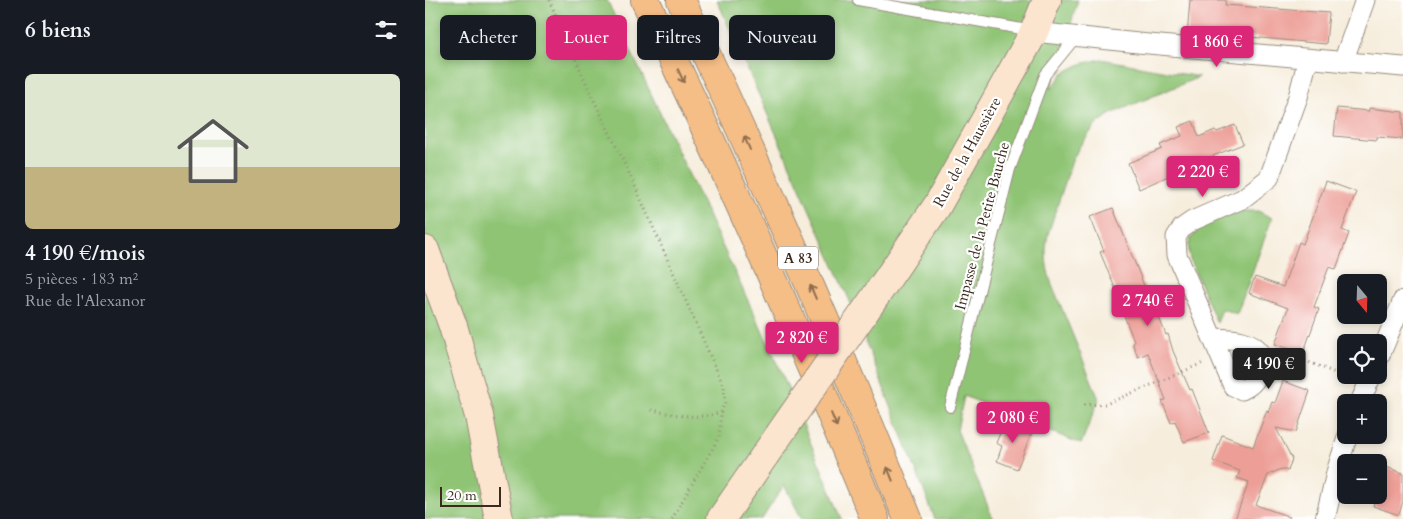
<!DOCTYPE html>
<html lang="fr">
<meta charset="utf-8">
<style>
:root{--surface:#171b24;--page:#242831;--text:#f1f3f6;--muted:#9ea1a6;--accent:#db2777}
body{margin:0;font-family:Cardo,serif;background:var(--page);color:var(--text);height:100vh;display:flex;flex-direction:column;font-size:19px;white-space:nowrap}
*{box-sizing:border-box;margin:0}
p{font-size:16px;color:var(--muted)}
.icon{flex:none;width:28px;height:28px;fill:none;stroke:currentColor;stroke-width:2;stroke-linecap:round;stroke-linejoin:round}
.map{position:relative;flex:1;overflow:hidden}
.side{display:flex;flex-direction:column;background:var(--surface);width:425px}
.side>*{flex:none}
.guide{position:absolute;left:15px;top:15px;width:475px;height:45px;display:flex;gap:10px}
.needle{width:32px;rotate:161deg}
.controls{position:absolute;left:912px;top:274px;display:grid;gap:10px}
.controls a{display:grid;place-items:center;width:50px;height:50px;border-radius:8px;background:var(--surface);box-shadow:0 2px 8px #0003;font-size:25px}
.scale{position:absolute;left:15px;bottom:12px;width:61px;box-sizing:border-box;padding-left:5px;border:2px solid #3b2a1e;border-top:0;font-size:14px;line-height:18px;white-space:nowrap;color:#3b2a1e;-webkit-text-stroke:4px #fff;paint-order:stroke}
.price{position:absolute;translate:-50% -42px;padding:0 11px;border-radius:5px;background:var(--accent);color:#fff;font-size:16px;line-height:32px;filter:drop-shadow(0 1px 2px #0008)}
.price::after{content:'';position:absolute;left:50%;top:30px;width:15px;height:11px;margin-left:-8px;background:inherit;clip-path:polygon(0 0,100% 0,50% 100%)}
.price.selected{background:#222;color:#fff}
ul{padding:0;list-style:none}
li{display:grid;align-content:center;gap:10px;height:265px;padding:0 25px}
li span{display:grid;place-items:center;height:155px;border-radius:8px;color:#555}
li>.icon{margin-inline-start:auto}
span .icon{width:90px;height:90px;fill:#fffc;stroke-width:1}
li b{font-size:21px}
h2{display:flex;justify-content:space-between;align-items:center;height:60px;padding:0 25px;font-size:21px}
.tag{padding:0 18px;border-radius:8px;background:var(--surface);box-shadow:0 2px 8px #0003;font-size:18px;line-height:45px}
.tag.selected{background:var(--accent);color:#fff}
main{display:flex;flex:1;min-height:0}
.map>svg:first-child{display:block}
</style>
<main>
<section class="side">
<h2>6 biens<svg class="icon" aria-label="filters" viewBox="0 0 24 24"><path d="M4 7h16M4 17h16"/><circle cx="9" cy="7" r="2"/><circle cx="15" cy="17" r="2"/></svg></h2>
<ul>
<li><span style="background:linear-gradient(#dfe7d0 60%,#c2b280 0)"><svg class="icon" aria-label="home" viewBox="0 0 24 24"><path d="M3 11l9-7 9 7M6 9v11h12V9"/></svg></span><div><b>4 190 €/mois</b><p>5 pièces · 183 m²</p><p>Rue de l'Alexanor</p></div></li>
</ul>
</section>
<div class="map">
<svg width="978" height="519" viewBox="0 0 978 519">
<rect width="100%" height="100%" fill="#fff"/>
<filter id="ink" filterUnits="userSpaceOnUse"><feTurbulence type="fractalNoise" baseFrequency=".02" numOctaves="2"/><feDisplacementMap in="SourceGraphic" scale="10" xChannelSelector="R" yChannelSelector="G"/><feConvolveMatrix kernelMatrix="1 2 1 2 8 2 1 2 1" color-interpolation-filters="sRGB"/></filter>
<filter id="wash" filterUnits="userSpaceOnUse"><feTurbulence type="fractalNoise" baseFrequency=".0096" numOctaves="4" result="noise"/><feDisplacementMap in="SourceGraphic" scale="20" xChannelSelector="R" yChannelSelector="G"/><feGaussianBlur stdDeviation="1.12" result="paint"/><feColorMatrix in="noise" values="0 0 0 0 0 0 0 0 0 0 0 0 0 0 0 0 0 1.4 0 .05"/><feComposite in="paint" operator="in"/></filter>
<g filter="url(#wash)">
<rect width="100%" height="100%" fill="#f6eddc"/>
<!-- green -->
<g fill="#8fc475" stroke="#65774a">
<path d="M0,0H182L356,371L417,519H377L359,485L337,519H0Z"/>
<path d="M292,0H653L626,90L638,73L656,64L676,59L774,77L695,110L684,115L670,126L654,147L647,161L623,234C619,253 621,270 628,287L674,399L656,444L539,396L532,430L568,519H510L424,299Z"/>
<path d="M812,211H833L847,218L812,314L797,309L792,323L766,263C755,228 788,221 812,211Z"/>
</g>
<g id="blocks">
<!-- building -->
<g fill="#ed9f97">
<path d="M765,0H801L800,5L904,13L901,44L793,34L792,39L762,36Z"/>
<path d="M912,108L944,111V108L978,112V139L952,137V140L909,136Z"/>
<path d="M768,121L774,137L790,130L792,132L810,125L818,144L778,160L777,158L746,170L748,174L714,189L703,163L737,149L735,145L757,136L753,127Z"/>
<path d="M901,181L931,192L917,230L924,233L911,269L904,267L889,307L894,309L878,354L850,344L863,308L824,293L830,277L858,287L874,242L878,244Z"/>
<path d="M688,208L722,293L724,292L741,335L743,334L748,351L765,390L767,389L784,433L759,442L750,421L746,423L737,401L741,400L723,353L713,357L708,345L709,341L698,313L700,312L675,252L679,251L665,217Z"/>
<path d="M858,381L885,391L871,432L851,428L867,459L863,471L856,469L843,475L831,505L865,517L864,519H810L824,482L812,478L815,471L788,461L797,435L828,447L842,410L843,413L847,402L850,403Z"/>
<path d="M580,421L607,432L592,469L572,461L577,446L571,443Z"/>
<path d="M961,467L978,473V501L974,515L948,506L952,495H954V489Z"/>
</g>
</g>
</g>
<g filter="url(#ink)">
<use href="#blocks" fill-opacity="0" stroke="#988c7d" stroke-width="1"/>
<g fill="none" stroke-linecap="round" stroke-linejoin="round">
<defs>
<g id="lane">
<path d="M433,0L608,31"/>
<path d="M525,407L585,169L620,75L651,37"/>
</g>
<g id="street">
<path d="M609,32L713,43L978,67"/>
<path d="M918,62L940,0"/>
<path d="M788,338C804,339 825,338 835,352C834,370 836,381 817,390L808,386L752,255L751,237L757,228L767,221L817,199L844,178L873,97L883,59"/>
<path d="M954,358L978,300"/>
<path d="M935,402L947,375"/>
<path d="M900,519L912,469L923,435"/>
</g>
<g id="secondary">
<path d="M0,250L28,326L54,416L74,519"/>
<path d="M450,297L512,206L609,32L622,0"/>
<path d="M296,519L340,455"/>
</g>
<g id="highway">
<path d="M220,0C302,171 378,344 450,519"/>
<path d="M256,0C336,171 412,344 483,519"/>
</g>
</defs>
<!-- lane casing -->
<use href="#lane" stroke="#988c7d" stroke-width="12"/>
<!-- street casing -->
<use href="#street" stroke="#988c7d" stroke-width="21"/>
<!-- secondary casing -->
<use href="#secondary" stroke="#988c7d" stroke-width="30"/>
<!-- highway casing -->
<use href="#highway" stroke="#988c7d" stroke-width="30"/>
<!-- path -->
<g stroke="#988c7d" stroke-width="3" stroke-dasharray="1 4" stroke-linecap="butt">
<path d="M124,0L167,96L205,175L299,387L300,402L296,412C272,421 248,414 223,409"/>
<path d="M852,349L925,379"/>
<path d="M659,405L681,404L778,363"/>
<path d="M247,519L294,437L296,412"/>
</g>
<!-- lane -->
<use href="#lane" stroke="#fff" stroke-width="10"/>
<!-- street -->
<use href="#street" stroke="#fff" stroke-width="19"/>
<!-- secondary -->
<use href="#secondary" stroke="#fbe5cf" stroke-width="28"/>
<!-- highway -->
<use href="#highway" stroke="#f6be87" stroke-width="28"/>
<defs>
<path id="secondary-bridge" d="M340,455L450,297"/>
</defs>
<!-- secondary-bridge casing -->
<use href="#secondary-bridge" stroke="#988c7d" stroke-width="30" stroke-linecap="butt"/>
<!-- secondary-bridge -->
<use href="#secondary-bridge" stroke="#fbe5cf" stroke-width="28"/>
</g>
<!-- one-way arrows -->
<defs><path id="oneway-shaft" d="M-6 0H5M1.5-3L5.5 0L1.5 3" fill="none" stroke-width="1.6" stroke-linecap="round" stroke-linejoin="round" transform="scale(1.25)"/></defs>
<g stroke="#8f6d4d">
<use href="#oneway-shaft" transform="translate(256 76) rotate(65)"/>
<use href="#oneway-shaft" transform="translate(322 143) rotate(-114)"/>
<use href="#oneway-shaft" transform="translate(388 292) rotate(-113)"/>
<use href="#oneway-shaft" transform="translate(409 420) rotate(67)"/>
<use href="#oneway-shaft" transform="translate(465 474) rotate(-112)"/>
</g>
</g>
<g text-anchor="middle" stroke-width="4.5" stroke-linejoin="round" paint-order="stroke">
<!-- shield labels -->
<rect fill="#fff" stroke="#766a62" stroke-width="1" x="353" y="246.5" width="40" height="23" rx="4"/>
<g font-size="14" font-weight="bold" fill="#3b2a1e">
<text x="373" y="263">A 83</text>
</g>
<!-- street labels -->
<g font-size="15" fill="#3b2a1e" stroke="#fff">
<text transform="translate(542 152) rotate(-61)" y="5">Rue de la Haussière</text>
<text transform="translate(557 226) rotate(-75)" y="5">Impasse de la Petite Bauche</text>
</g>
</g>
</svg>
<div class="controls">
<a><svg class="needle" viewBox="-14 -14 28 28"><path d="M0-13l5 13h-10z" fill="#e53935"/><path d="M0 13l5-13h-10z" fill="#9ea1a6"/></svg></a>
<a><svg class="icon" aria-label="locate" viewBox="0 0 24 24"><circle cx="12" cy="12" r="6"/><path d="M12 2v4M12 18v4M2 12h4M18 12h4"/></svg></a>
<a>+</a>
<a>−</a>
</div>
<div class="scale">20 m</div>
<b class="price" style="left:792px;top:68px">1 860 €</b>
<b class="price" style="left:778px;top:198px">2 220 €</b>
<b class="price" style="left:723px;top:327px">2 740 €</b>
<b class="price" style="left:377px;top:364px">2 820 €</b>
<b class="price selected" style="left:844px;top:390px">4 190 €</b>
<b class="price" style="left:588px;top:444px">2 080 €</b>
<div class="guide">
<a class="tag">Acheter</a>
<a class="tag selected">Louer</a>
<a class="tag">Filtres</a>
<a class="tag">Nouveau</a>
</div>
</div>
</main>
